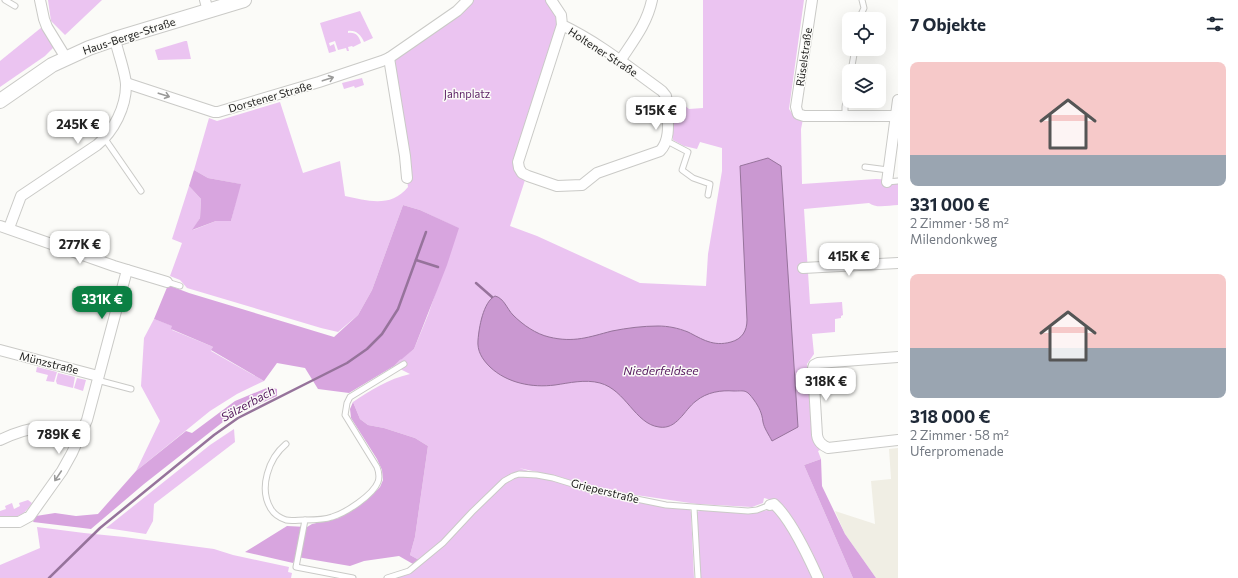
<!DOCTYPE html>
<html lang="de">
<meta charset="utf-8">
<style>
:root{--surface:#fff;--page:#f2f2f3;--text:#1f2937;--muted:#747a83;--accent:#0b8043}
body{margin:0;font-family:Commissioner,sans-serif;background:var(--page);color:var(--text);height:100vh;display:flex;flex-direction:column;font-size:15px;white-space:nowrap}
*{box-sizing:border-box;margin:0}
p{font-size:13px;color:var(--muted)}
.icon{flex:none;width:22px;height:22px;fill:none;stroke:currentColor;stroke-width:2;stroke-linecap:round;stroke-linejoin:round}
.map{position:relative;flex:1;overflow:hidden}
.sheet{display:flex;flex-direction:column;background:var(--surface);width:340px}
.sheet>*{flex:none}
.tools{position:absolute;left:842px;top:12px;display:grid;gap:8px}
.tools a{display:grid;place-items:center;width:44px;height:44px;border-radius:8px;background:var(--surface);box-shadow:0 4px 16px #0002;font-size:20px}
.price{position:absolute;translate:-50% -34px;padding:0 9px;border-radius:8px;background:#fff;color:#222;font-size:13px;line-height:26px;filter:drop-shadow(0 1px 2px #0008)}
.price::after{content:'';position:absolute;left:50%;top:24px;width:12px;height:9px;margin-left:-6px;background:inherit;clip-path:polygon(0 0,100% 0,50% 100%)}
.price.selected{background:var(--accent);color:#fff}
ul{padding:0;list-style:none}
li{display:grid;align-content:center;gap:8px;height:212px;padding:0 12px}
li span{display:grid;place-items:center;height:124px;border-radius:8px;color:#555}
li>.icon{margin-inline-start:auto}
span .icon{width:72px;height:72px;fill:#fffc;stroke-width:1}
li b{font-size:17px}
h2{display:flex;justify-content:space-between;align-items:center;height:48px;padding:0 12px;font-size:17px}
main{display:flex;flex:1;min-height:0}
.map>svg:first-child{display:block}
</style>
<main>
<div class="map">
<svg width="898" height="578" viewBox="0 0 898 578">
<rect width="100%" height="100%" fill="#fbfbf8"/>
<!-- built -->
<path fill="#f0eee4" d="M898,448V578H876L845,534L835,511L875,524L871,481L891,479L889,449Z"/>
<!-- green -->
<g fill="#ebc4f1">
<path d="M48,0H102L65,35L51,21Z"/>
<path d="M469,0H549L560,16L517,162L526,177L510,226L537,236L640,283L706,286L708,254L722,171V148L700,142L697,149L684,146L673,140V109H676L675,106H673L672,101H679L689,109L703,108V0H804L789,109C793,115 795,118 803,119L801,129L802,184L876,179L898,180V205C889,205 876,209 869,203L804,209L810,304L842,302L843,315L841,316V318L835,319V332L812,334L814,354L807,364L812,436L815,444H816L820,450L818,451L821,459L804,465L853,578H821L775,501L764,498L763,503L752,507L697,504L602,490L560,477L519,468L594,492L690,510L691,512L694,578H397L410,571L419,560L410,555L415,537L428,446L415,438L384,428L368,425L360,419L353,402C371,390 388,379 410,374L394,366L400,360L414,349L428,315L458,228L420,210L403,205L372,290L358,315L338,332L321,328L187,288L180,280L170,276L182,243L172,239L189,186L201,199L200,218L193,230L216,221H231L240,184L208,178L194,170L209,118L217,121L280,102L303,173L340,161L345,196C368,201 391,208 408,187L391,60Z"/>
<path d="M360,11L373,38L364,42C361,35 356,30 348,31V33C356,32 359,36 361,43L353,47L352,46L348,47L349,51H347L346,48L338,50L335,41L329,43L330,46L334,44L336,51L329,53L320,23Z"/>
<path d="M42,27L53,44V48L45,56L0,87V61Z"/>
<path d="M185,41H187L191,59L158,60L155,50Z"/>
<path d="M362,78L364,85L355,88L354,86L344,89L342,83Z"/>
<path d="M154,319L173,326L172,330L211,346L213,347L211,351L264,381L237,394L210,411L136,471L160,421L141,386L144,338Z"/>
<path d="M37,367L57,372L54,382L46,381L48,375L36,372Z"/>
<path d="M58,373L75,377L73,388L57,384L56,381Z"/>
<path d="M77,378L86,380L83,391L74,388Z"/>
<path d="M234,429L235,442L154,504L153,521L146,534L106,528L210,445Z"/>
<path d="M28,500L32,503C22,518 18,517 0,516V511L6,509L5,506L12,503L14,509L20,506L19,503Z"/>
<path d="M774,509L786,526L814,578H699L696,512L703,510L751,513Z"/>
<path d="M37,527L84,533L124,537L214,549L233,555L289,567L288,572L292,573L291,578H0V565L40,548Z"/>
</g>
<!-- forest -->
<g fill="#d8a5df">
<path d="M194,170L208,178L241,184L231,221H216L192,230L200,218L201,199L189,186Z"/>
<path d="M403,205L420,210L459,228L447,265L414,349L402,359L400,360L394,366L349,393L318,389L305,368L277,363L264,381L211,350L213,347L211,346L171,329L172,326L154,319L168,285L189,293L334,337L358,315L372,290Z"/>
<path d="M269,387L277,389V396L228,418L144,484L91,529L33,522L36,516L55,513L76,516L98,514L136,471L186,431L192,433L235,401Z"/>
<path d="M353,402L360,419L368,425L384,428L415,438L428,446L415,537L410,555L419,560L413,564L399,556L364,561L350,566L297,557L293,563L245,552L287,526L307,527L312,524L339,518L367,500L380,487L383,480L382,470L377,459L351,418L350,409Z"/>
<path d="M821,459L822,486L845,534L876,578H853L804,465Z"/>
</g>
<!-- water -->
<path fill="#ca98d1" stroke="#96739b" d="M768,158L781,166L798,427L772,441C769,435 764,428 763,422C762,413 759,407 754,400C746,389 745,391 734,391C721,390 707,392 696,401C684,410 677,430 659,427C635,424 626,390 600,383C585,379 569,383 555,385C532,388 507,383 490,367C482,359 477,351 478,340C479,328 483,302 495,296C504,298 507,309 513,315C523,325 536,334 549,337C574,343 589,337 612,331C627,328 643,326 658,326C668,326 678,328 688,332C702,339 713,347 731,342C742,339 747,331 747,320L740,166Z"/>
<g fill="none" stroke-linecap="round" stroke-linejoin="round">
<!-- stream -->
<g stroke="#96739b" stroke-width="2.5">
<path d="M416,260L438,267"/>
<path d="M476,283L492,297"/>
<path d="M49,578L100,528L214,435L238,418L347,363L367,349L382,334L398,309L426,232"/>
</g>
<defs>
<g id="lane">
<path d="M5,0L15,6"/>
<path d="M859,19L864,8L862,0"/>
<path d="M851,71L855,49"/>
<path d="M845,117V107L849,83"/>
<path d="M105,139L141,191"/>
<path d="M667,141L688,152L682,170L693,178L710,184L708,195"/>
<path d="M865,167L888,170"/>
<path d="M887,182L898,181"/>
<path d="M167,282L180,286"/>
<path d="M97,380L131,389"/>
<path d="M286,444C269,458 258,488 271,509C274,514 280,518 286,520C291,521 299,520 305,520"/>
<path d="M694,508L698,578"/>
<path d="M353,578L296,567L305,520C314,520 324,520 332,517C346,513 373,495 378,482C380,476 379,472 377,467L345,415L347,403L350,397L404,364"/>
<path d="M387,578L409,571L443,543L472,512L504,481L513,476L519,474L537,475L553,478L592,490L666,505L748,511L757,510L770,505"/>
</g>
<g id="street">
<path d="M40,0L44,19L47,27L66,58"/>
<path d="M205,0L208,11"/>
<path d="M551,0L561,15L562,25L518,162L519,168L522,173L528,176L557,186L582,185L597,173L660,151C672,139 667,117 667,102L666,96L662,91C630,68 598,42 562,25"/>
<path d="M812,0L796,107L798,114L804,116H898"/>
<path d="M389,58L405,156L407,178"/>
<path d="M620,61C633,41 647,24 652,0"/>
<path d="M126,83L214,112H218L319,82L382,61L389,58L457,11L468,0"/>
<path d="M887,182L898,100"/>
<path d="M0,226L114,266L167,282"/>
<path d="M9,228L21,196L97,145C114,131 126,107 126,85C126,74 117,50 115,39"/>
<path d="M803,268L898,263"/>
<path d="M0,350L98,376"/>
<path d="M898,357L818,363L814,365L813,368L817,435C818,442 822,445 828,448L898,440"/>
<path d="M0,440C32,425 46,424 79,437"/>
<path d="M770,505L774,504C790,518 809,558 818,578"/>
<path d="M0,522H19L30,516L62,471L72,453L87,420L127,270"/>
</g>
<path id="secondary" d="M0,101L52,65L89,48L115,39L244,0"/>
</defs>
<!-- lane casing -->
<use href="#lane" stroke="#cacac7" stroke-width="7"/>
<!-- street casing -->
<use href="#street" stroke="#cacac7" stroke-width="12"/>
<!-- secondary casing -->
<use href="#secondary" stroke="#cacac7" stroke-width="16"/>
<!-- lane -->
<use href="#lane" stroke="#fff" stroke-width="5"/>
<!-- street -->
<use href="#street" stroke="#fff" stroke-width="10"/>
<!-- secondary -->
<use href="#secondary" stroke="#fff" stroke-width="14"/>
</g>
<!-- one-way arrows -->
<defs><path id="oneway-shaft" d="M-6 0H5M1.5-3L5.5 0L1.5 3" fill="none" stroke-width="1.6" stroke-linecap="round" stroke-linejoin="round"/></defs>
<g stroke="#9a9a99">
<use href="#oneway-shaft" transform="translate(328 79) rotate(-18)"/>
<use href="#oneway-shaft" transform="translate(164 95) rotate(18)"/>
<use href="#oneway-shaft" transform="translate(58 476) rotate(124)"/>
</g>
<g text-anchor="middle" stroke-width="3" stroke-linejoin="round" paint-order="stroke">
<!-- street labels -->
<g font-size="11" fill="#1e1e1d" stroke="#fbfbf8">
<text transform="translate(129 36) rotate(-18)" y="4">Haus-Berge-Straße</text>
<text transform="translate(603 52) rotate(33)" y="4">Holtener Straße</text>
<text transform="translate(804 57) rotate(-82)" y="4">Rüselstraße</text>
<text transform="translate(270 97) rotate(-16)" y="4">Dorstener Straße</text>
<text transform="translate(49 363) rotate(14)" y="4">Münzstraße</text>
<text transform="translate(605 491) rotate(14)" y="4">Grieperstraße</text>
</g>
<!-- park labels -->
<g font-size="11" fill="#591e62" stroke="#fbfbf8">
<text x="467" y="98">Jahnplatz</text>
</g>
<!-- water labels -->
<g font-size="12" font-style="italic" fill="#54185d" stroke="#fbfbf8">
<text x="661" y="375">Niederfeldsee</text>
<text transform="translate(248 404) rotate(-29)" y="4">Sälzerbach</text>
</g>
</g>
</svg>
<div class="tools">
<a><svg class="icon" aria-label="locate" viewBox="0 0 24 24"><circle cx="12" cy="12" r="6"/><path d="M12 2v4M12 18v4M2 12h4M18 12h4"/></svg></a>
<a><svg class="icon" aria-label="layers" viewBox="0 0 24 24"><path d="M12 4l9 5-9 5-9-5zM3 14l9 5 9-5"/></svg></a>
</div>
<b class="price" style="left:656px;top:131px">515K €</b>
<b class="price" style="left:78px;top:145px">245K €</b>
<b class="price" style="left:80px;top:265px">277K €</b>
<b class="price" style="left:849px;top:277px">415K €</b>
<b class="price selected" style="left:102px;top:320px">331K €</b>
<b class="price" style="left:826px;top:402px">318K €</b>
<b class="price" style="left:59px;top:455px">789K €</b>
</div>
<section class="sheet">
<h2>7 Objekte<svg class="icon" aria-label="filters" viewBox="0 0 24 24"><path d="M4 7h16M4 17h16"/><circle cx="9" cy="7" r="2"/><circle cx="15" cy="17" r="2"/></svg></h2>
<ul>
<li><span style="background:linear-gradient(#f6c9c9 75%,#9aa5b1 0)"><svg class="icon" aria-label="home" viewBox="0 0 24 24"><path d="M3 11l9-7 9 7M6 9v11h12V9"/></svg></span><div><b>331 000 €</b><p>2 Zimmer · 58 m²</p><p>Milendonkweg</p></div></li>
<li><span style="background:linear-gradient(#f6c9c9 60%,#9aa5b1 0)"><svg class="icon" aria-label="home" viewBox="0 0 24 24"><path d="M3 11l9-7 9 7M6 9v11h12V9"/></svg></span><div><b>318 000 €</b><p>2 Zimmer · 58 m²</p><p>Uferpromenade</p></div></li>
</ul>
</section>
</main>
